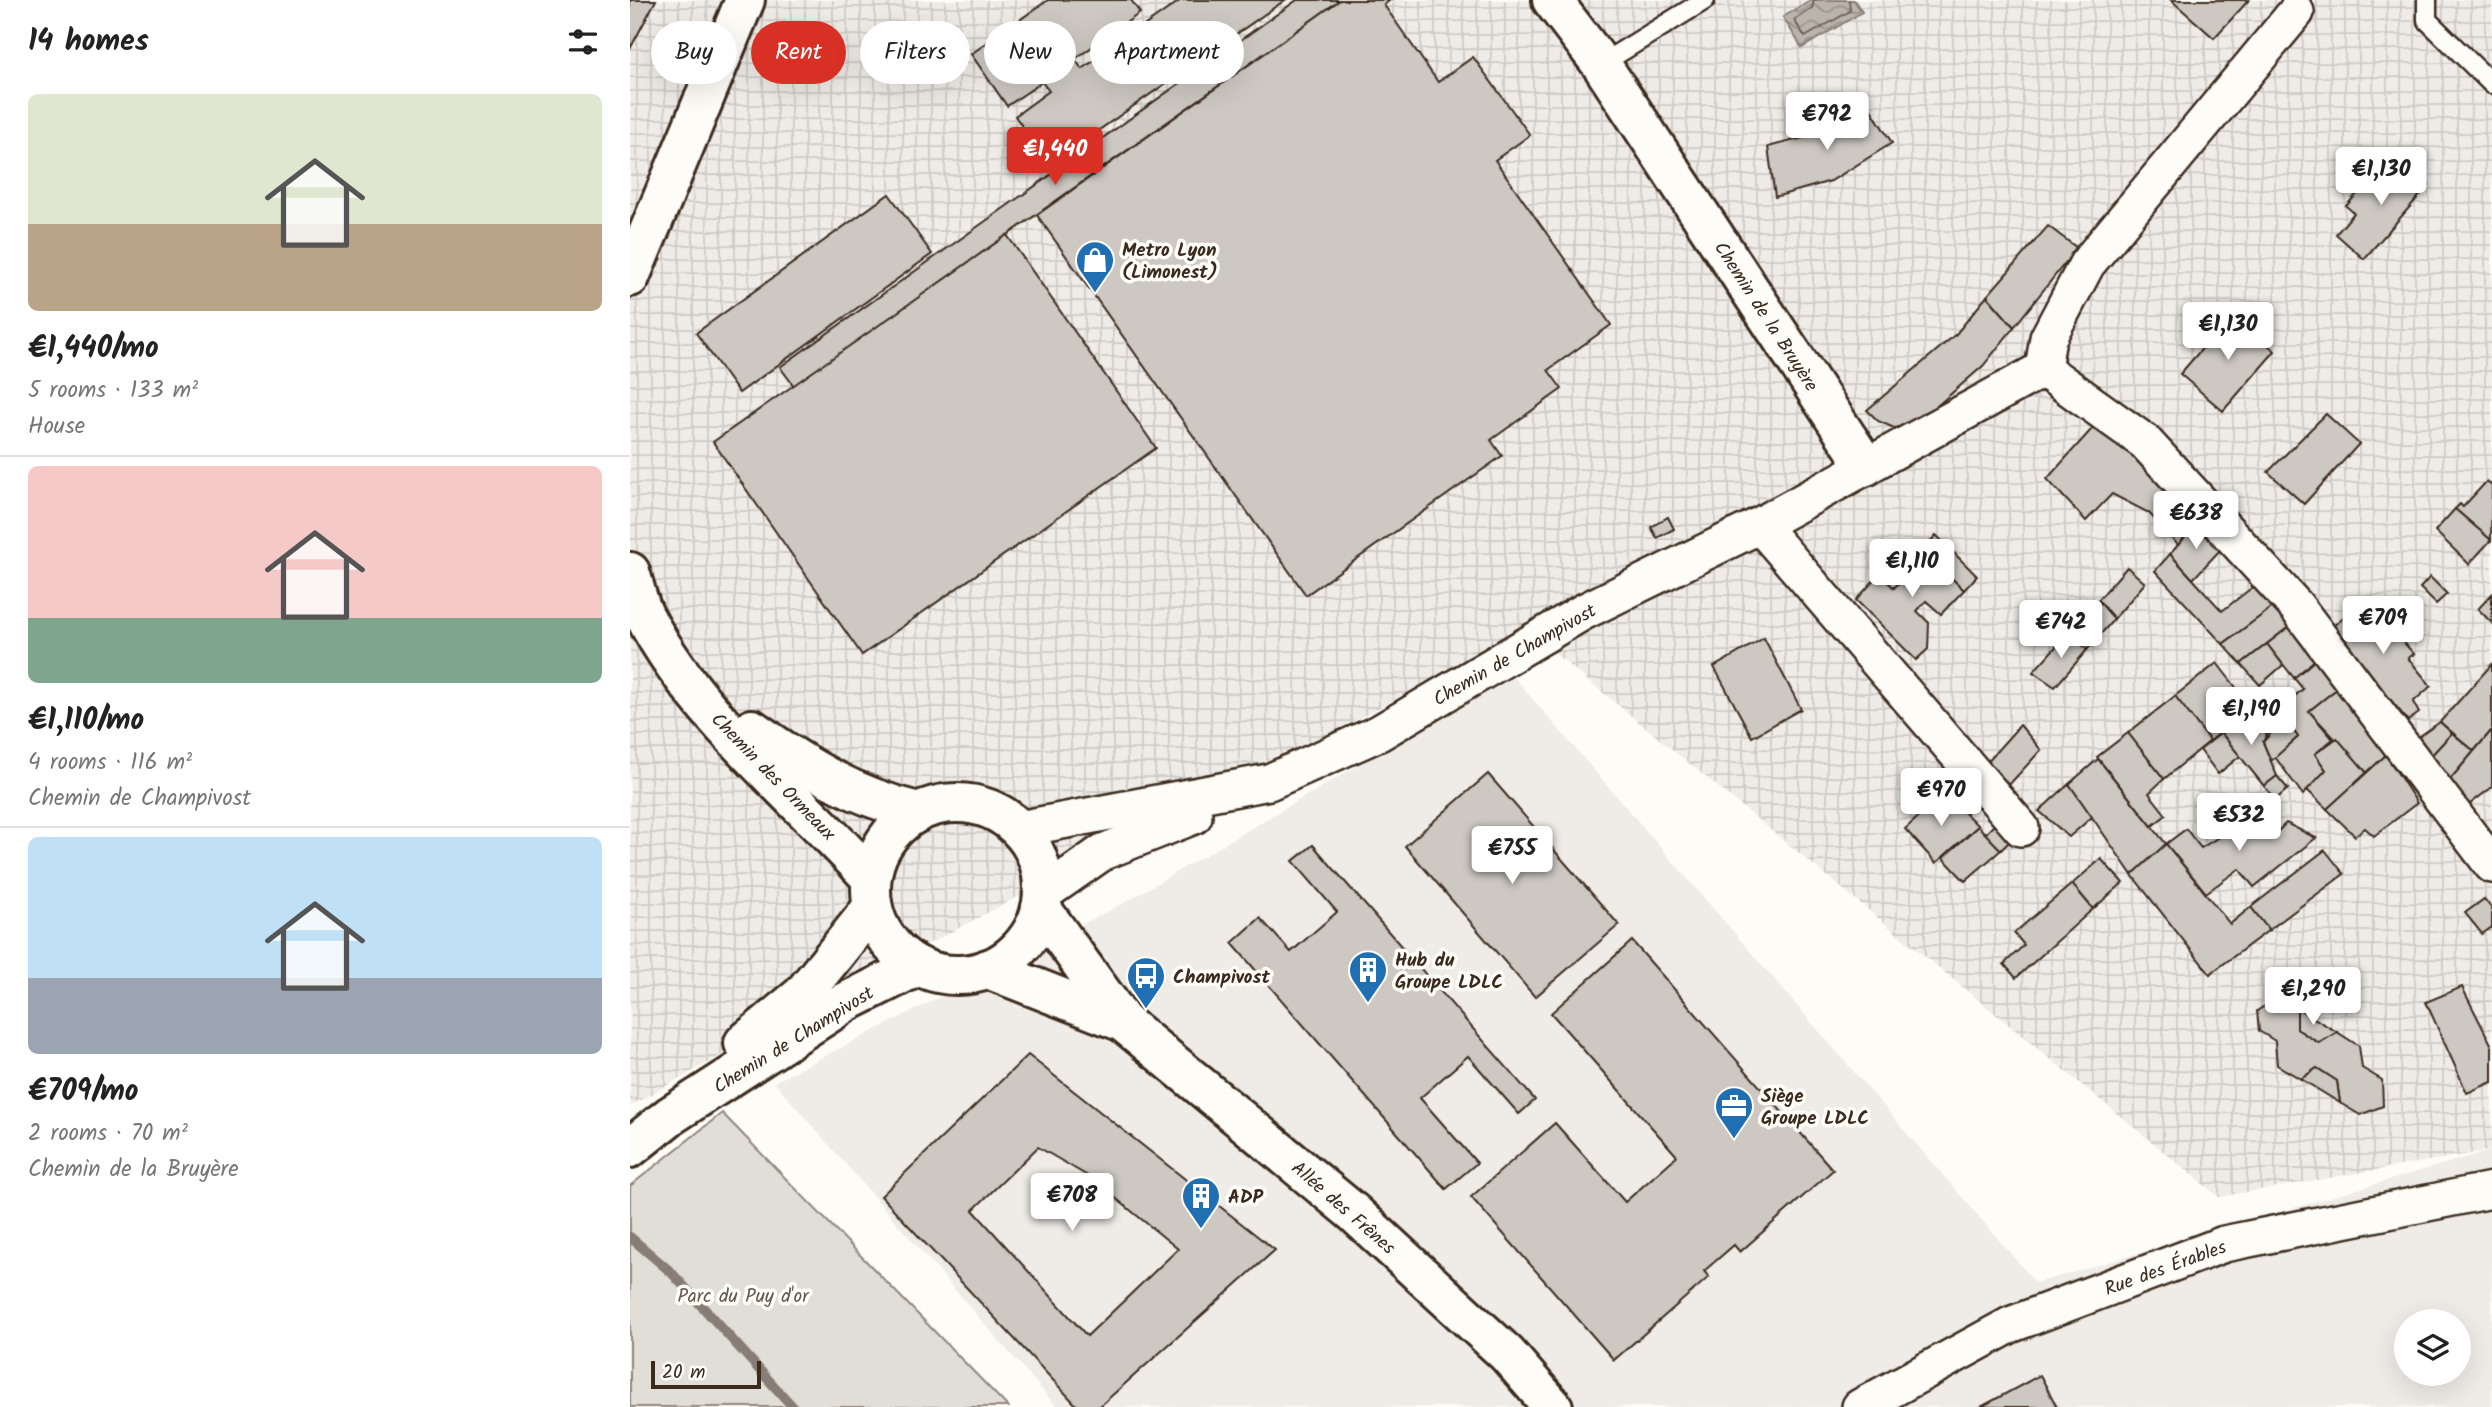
<!DOCTYPE html>
<meta charset="utf-8">
<style>
:root{--surface:#fff;--page:#f6f6f6;--text:#222;--muted:#767676;--line:#e0e0e0;--accent:#d93025}
body{margin:0;font-family:Kalam,sans-serif;background:var(--page);color:var(--text);height:100vh;display:flex;flex-direction:column;font-size:26px;white-space:nowrap}
*{box-sizing:border-box;margin:0}
p{font-size:23px;color:var(--muted)}
.icon{flex:none;width:38px;height:38px;fill:none;stroke:currentColor;stroke-width:2;stroke-linecap:round;stroke-linejoin:round}
.map{position:relative;flex:1;overflow:hidden}
.drawer{display:flex;flex-direction:column;background:var(--surface);width:630px}
.drawer>*{flex:none}
.guide{position:absolute;left:21px;top:21px;width:665px;height:63px;display:flex;gap:14px}
.controls{position:absolute;left:1764px;top:1309px;display:grid;gap:14px}
.controls a{display:grid;place-items:center;width:77px;height:77px;border-radius:50%;background:var(--surface);box-shadow:0 7px 28px #0002;font-size:35px}
.scale{position:absolute;left:21px;bottom:18px;width:110px;box-sizing:border-box;padding-left:7px;border:4px solid #3b2a1e;border-top:0;font-size:19px;line-height:24px;white-space:nowrap;color:#3b2a1e;-webkit-text-stroke:5px #fdfcf7;paint-order:stroke}
.price{position:absolute;translate:-50% -60px;padding:0 16px;border-radius:7px;background:#fff;color:#222;font-size:23px;line-height:46px;filter:drop-shadow(0 2px 4px #0008)}
.price::after{content:'';position:absolute;left:50%;top:42px;width:21px;height:16px;margin-left:-10px;background:inherit;clip-path:polygon(0 0,100% 0,50% 100%)}
.price.selected{background:var(--accent);color:#fff}
ul{padding:0;list-style:none}
li{display:grid;align-content:center;gap:14px;height:371px;padding:0 28px}
li+li{border-top:2px solid var(--line)}
li span{display:grid;place-items:center;height:217px;border-radius:10px;color:#555}
li>.icon{margin-inline-start:auto}
span .icon{width:126px;height:126px;fill:#fffc;stroke-width:1}
li b{font-size:30px}
h2{display:flex;justify-content:space-between;align-items:center;height:84px;padding:0 28px;font-size:30px}
.tag{padding:0 24px;border-radius:32px;background:var(--surface);box-shadow:0 7px 28px #0002;font-size:24px;line-height:63px}
.tag.selected{background:var(--accent);color:#fff}
main{display:flex;flex:1;min-height:0}
.map>svg:first-child{display:block}
</style>
<main>
<section class="drawer">
<h2>14 homes<svg class="icon" aria-label="filters" viewBox="0 0 24 24"><path d="M4 7h16M4 17h16"/><circle cx="9" cy="7" r="2"/><circle cx="15" cy="17" r="2"/></svg></h2>
<ul>
<li><span style="background:linear-gradient(#dfe7d0 60%,#b9a48a 0)"><svg class="icon" aria-label="home" viewBox="0 0 24 24"><path d="M3 11l9-7 9 7M6 9v11h12V9"/></svg></span><div><b>€1,440/mo</b><p>5 rooms · 133 m²</p><p>House</p></div></li>
<li><span style="background:linear-gradient(#f6c9c9 70%,#7fa58c 0)"><svg class="icon" aria-label="home" viewBox="0 0 24 24"><path d="M3 11l9-7 9 7M6 9v11h12V9"/></svg></span><div><b>€1,110/mo</b><p>4 rooms · 116 m²</p><p>Chemin de Champivost</p></div></li>
<li><span style="background:linear-gradient(#bfe0f5 65%,#9aa5b1 0)"><svg class="icon" aria-label="home" viewBox="0 0 24 24"><path d="M3 11l9-7 9 7M6 9v11h12V9"/></svg></span><div><b>€709/mo</b><p>2 rooms · 70 m²</p><p>Chemin de la Bruyère</p></div></li>
</ul>
</section>
<div class="map">
<svg width="1862" height="1407" viewBox="0 0 1862 1407">
<defs>
<pattern id="industrial-grid" width="8" height="8" patternUnits="userSpaceOnUse" patternTransform="scale(1.75)"><rect width="8" height="8" fill="#efece7"/><path d="M0 4h8M4 0v8" fill="none" stroke="#cecbc6"/></pattern>
<pattern id="water-waves" width="16" height="10" patternUnits="userSpaceOnUse" patternTransform="scale(1.75)"><rect width="16" height="10" fill="#bbb4ad"/><path d="M0 5q4-4 8 0t8 0" fill="none" stroke="#99938c"/></pattern>
</defs>
<rect width="100%" height="100%" fill="#fdfcf7"/>
<filter id="ink" filterUnits="userSpaceOnUse"><feTurbulence type="fractalNoise" baseFrequency=".0143" numOctaves="2"/><feDisplacementMap in="SourceGraphic" scale="14" xChannelSelector="R" yChannelSelector="G"/><feConvolveMatrix kernelMatrix="1 2 1 2 8 2 1 2 1" color-interpolation-filters="sRGB"/></filter>
<g filter="url(#ink)">
<!-- built -->
<path fill="#efece7" fill-rule="evenodd" d="M882,675L1406,1283L1862,1150V1407H427L144,1082L492,904ZM1776,1321H1829V1374H1776Z"/>
<!-- industrial -->
<path fill="url(#industrial-grid)" d="M0,0H1862V1150L1589,1197L895,629L525,828L473,852L173,1010L0,1106Z"/>
<!-- park -->
<path fill="#e1ded7" stroke="#8e847a" stroke-width="2" d="M92,1113L378,1407H0V1186Z"/>
<!-- water -->
<path fill="url(#water-waves)" stroke="#887d74" stroke-width="2" d="M1182,0H1224L1232,12L1172,48L1153,17Z"/>
<g fill="none" stroke-linecap="round" stroke-linejoin="round">
<!-- shore -->
<path stroke="#6e6157" stroke-width="2" d="M1184,0L1182,8L1164,20L1175,37L1220,11L1219,0"/>
<!-- stream -->
<path stroke="#887d74" stroke-width="10" d="M0,1237L41,1272L163,1407"/>
</g>
<!-- building -->
<g fill="#cdc8c2" stroke="#3b2a1e" stroke-width="2" fill-rule="evenodd">
<path d="M0,0H26L0,49Z"/>
<path d="M418,0H501L510,13L445,59L452,69L551,0H655L419,165L385,116L419,91L412,82L377,106L341,54Z"/>
<path d="M667,0H710L164,386L150,367Z"/>
<path d="M710,0H760L754,5L808,82L843,57L900,135L865,160L981,325L918,370L932,389L861,440L872,456L676,595L407,215Z"/>
<path d="M1541,0H1619L1584,38Z"/>
<path d="M1235,100L1262,143L1201,181L1145,197L1138,147L1184,135Z"/>
<path d="M1772,160L1799,185L1734,259L1706,234L1724,213L1716,206L1748,171L1756,178Z"/>
<path d="M259,194L302,254L109,393L66,333Z"/>
<path d="M1418,226L1447,248L1384,327L1357,296Z"/>
<path d="M377,235L526,448L232,655L83,442Z"/>
<path d="M1357,296L1384,327L1353,366L1284,426L1264,428L1248,421L1237,410L1326,334Z"/>
<path d="M1602,314L1645,351L1593,411L1550,374Z"/>
<path d="M1696,414L1729,444L1674,504L1638,472Z"/>
<path d="M1469,421L1568,523L1548,545L1519,513L1482,494L1456,521L1417,479Z"/>
<path d="M1857,481L1862,486L1861,540L1825,509L1830,504L1833,507Z"/>
<path d="M1825,509L1861,540L1839,564L1805,531Z"/>
<path d="M1038,517L1044,529L1027,538L1021,527Z"/>
<path d="M1568,523L1591,549L1563,579L1540,554Z"/>
<path d="M1306,535L1347,576L1334,590L1313,570L1320,564L1299,543Z"/>
<path d="M1299,543L1320,564L1313,570L1334,590L1311,614L1296,601L1287,611L1299,623L1298,649L1286,660L1226,600L1250,574L1264,588L1273,578L1268,574Z"/>
<path d="M1540,554L1592,611L1624,586L1643,607L1593,644L1525,571Z"/>
<path d="M1497,567L1515,583L1484,619L1468,600Z"/>
<path d="M1800,577L1817,594L1806,604L1790,588Z"/>
<path d="M1862,594V623L1848,609Z"/>
<path d="M1735,598L1784,654L1778,658L1801,686L1783,702L1789,713L1778,721L1701,628Z"/>
<path d="M1468,600L1484,619L1457,650L1439,632Z"/>
<path d="M1643,607L1660,626L1611,664L1593,644Z"/>
<path d="M1660,626L1685,660L1664,678L1637,644Z"/>
<path d="M1439,632L1457,650L1425,687L1403,672Z"/>
<path d="M1134,638L1171,709L1122,737L1084,667Z"/>
<path d="M1637,644L1653,665L1630,685L1611,664Z"/>
<path d="M1685,660L1708,688L1679,711L1703,739L1685,754L1696,770L1673,795L1645,757L1668,737L1648,710L1673,689L1664,678Z"/>
<path d="M1587,663L1622,708L1580,741L1545,696Z"/>
<path d="M1862,664V730L1844,751L1810,722Z"/>
<path d="M1708,688L1756,755L1737,773L1679,711Z"/>
<path d="M1545,696L1580,741L1534,779L1498,733Z"/>
<path d="M1618,711L1637,734L1633,742L1647,776L1634,786L1591,733Z"/>
<path d="M1654,718L1668,737L1641,761L1633,742Z"/>
<path d="M1810,722L1822,733L1799,758L1787,738Z"/>
<path d="M1390,725L1411,750L1377,787L1355,764Z"/>
<path d="M1862,730V787L1835,808L1817,783Z"/>
<path d="M1498,733L1534,779L1519,793L1536,815L1522,826L1467,757Z"/>
<path d="M1591,733L1610,756L1588,774L1570,750Z"/>
<path d="M1822,733L1844,751L1817,783L1799,758Z"/>
<path d="M1707,738L1737,773L1697,809L1677,790L1696,770L1685,754Z"/>
<path d="M1756,755L1787,803L1744,836L1735,828L1725,836L1697,809Z"/>
<path d="M1468,759L1536,844L1502,875L1439,784Z"/>
<path d="M858,774L989,925L905,997L775,846Z"/>
<path d="M1647,776L1658,789L1645,800L1634,786Z"/>
<path d="M1439,784L1462,817L1439,837L1409,811Z"/>
<path d="M1315,793L1348,826L1306,863L1275,829Z"/>
<path d="M1621,817L1640,839L1656,823L1686,838L1624,887L1609,869L1576,893L1536,844L1556,829L1571,848Z"/>
<path d="M1367,822L1382,839L1371,850L1355,834Z"/>
<path d="M1348,826L1371,850L1335,881L1313,858Z"/>
<path d="M1536,844L1600,924L1621,907L1639,930L1580,974L1502,875Z"/>
<path d="M683,845L905,1100L889,1114L838,1056L790,1098L847,1163L816,1189L602,943L630,918L661,952L707,912L663,861Z"/>
<path d="M1695,850L1714,874L1639,930L1621,907Z"/>
<path d="M1471,859L1493,883L1463,909L1442,884Z"/>
<path d="M1442,884L1463,909L1386,978L1374,964L1394,945L1384,933Z"/>
<path d="M1854,899L1862,909V927L1852,934L1835,913Z"/>
<path d="M1002,941L1203,1170L1110,1252L1104,1245L1074,1271L1079,1277L984,1360L841,1197L925,1123L995,1202L1047,1156L921,1013Z"/>
<path d="M1832,987L1862,1046V1082L1837,1093L1796,1002Z"/>
<path d="M1650,996L1667,1008V1029L1689,1043L1707,1032L1729,1046L1732,1068L1752,1080L1753,1106L1730,1115L1710,1103L1707,1081L1687,1068L1671,1079L1647,1065L1645,1041L1629,1031L1627,1011Z"/>
<path d="M1667,1008L1707,1032L1689,1043L1667,1029Z"/>
<path d="M398,1055L645,1250L469,1407H448L251,1196ZM408,1147L461,1178L548,1249L457,1336L343,1210Z"/>
<path d="M1687,1068L1707,1081L1710,1103L1671,1079Z"/>
<path d="M1410,1375L1427,1407H1351Z"/>
</g>
<g fill="none" stroke-linecap="round" stroke-linejoin="round">
<defs>
<g id="service">
<path d="M1797,0V20L1862,84"/>
<path d="M971,64L1075,0"/>
</g>
<g id="minor">
<path d="M1413,369L1515,442L1666,606L1862,865"/>
<path d="M1413,369L1418,338L1457,264L1666,12"/>
<path d="M1130,525L1391,828"/>
<path d="M389,829L639,782L749,733L953,612L1130,525L1413,369"/>
<path d="M413,894L473,852L564,816"/>
<path d="M1230,1407L1380,1325L1594,1244L1862,1190"/>
</g>
<g id="tertiary">
<path d="M922,0L971,64L1236,466"/>
<path d="M0,277L115,0"/>
<path d="M0,572C5,587 8,604 15,617C69,719 164,794 241,878"/>
<path d="M122,729C177,768 223,796 288,812"/>
<circle cx="327" cy="889" r="86"/>
<path d="M411,908L493,1022L723,1212L877,1354L923,1407"/>
<path d="M358,969L493,1022"/>
<path d="M114,1043L172,995L242,908"/>
<path d="M0,1148L40,1116L216,1002L288,966"/>
</g>
</defs>
<!-- service casing -->
<use href="#service" stroke="#3b2a1e" stroke-width="23"/>
<!-- minor casing -->
<use href="#minor" stroke="#3b2a1e" stroke-width="40"/>
<!-- tertiary casing -->
<use href="#tertiary" stroke="#3b2a1e" stroke-width="44"/>
<!-- service -->
<use href="#service" stroke="#fdfcf7" stroke-width="18"/>
<!-- minor -->
<use href="#minor" stroke="#fdfcf7" stroke-width="35"/>
<!-- tertiary -->
<use href="#tertiary" stroke="#fdfcf7" stroke-width="38"/>
</g>
</g>
<!-- icons -->
<defs>
<symbol id="shop-pin" viewBox="-11 -11 22 30"><path d="M0 17L-7.5 6A9.5 9.5 0 1 1 7.5 6Z" fill="#1f6fb2" stroke="#fdfcf7"/><path d="M-5-2.5h2.3a2.7 3.5 0 0 1 5.4 0H5L5.5 6h-11ZM-1.5-2.5h3a1.5 2.3 0 0 0-3 0Z" fill="#fff"/></symbol>
<symbol id="building-pin" viewBox="-11 -11 22 30"><path d="M0 17L-7.5 6A9.5 9.5 0 1 1 7.5 6Z" fill="#1f6fb2" stroke="#fdfcf7"/><path d="M-4-6H4V6H1V3H-1V6H-4ZM-2.5-4.3h1.7v1.8h-1.7ZM.8-4.3h1.7v1.8H.8ZM-2.5-1h1.7V.8h-1.7ZM.8-1h1.7V.8H.8Z" fill="#fff"/></symbol>
<symbol id="bus-pin" viewBox="-11 -11 22 30"><path d="M0 17L-7.5 6A9.5 9.5 0 1 1 7.5 6Z" fill="#1f6fb2" stroke="#fdfcf7"/><path d="M-5-6H5V4H4V6H2V4H-2V6H-4V4H-5ZM-3.5-4V0h7V-4ZM-3.5 1.2v1.5H-2V1.2ZM2 1.2v1.5H3.5V1.2Z" fill="#fff"/></symbol>
<symbol id="office-pin" viewBox="-11 -11 22 30"><path d="M0 17L-7.5 6A9.5 9.5 0 1 1 7.5 6Z" fill="#1f6fb2" stroke="#fdfcf7"/><path d="M-6-3h4V-5.5h4V-3h4V5H-6ZM-1-4.5V-3h2v-1.5ZM-6 0V1H6V0Z" fill="#fff"/></symbol>
</defs>
<g fill-rule="evenodd">
<use href="#shop-pin" x="443" y="238" width="44" height="60"/>
<use href="#building-pin" x="716" y="948" width="44" height="60"/>
<use href="#bus-pin" x="494" y="954" width="44" height="60"/>
<use href="#office-pin" x="1082" y="1084" width="44" height="60"/>
<use href="#building-pin" x="549" y="1174" width="44" height="60"/>
</g>
<g text-anchor="middle" stroke-width="7" stroke-linejoin="round" paint-order="stroke">
<!-- poi labels -->
<g font-size="19" font-weight="bold" fill="#3b2a1e" stroke="#fdfcf7" text-anchor="start">
<text x="492" y="256">Metro Lyon<tspan x="492" dy="22">(Limonest)</tspan></text>
<text x="765" y="966">Hub du<tspan x="765" dy="22">Groupe LDLC</tspan></text>
<text x="543" y="983">Champivost</text>
<text x="1131" y="1102">Siège<tspan x="1131" dy="22">Groupe LDLC</tspan></text>
<text x="598" y="1203">ADP</text>
</g>
<!-- street labels -->
<g font-size="19" fill="#3b2a1e" stroke="#fdfcf7">
<text transform="translate(1137 316) rotate(57)" y="7">Chemin de la Bruyère</text>
<text transform="translate(884 654) rotate(-30)" y="7">Chemin de Champivost</text>
<text transform="translate(144 776) rotate(46)" y="7">Chemin des Ormeaux</text>
<text transform="translate(163 1039) rotate(-32)" y="7">Chemin de Champivost</text>
<text transform="translate(714 1207) rotate(41)" y="7">Allée des Frênes</text>
<text transform="translate(1535 1267) rotate(-20)" y="7">Rue des Érables</text>
</g>
<!-- park labels -->
<g font-size="19" fill="#64574c" stroke="#fdfcf7">
<text x="113" y="1302">Parc du Puy d'or</text>
</g>
</g>
</svg>
<div class="controls">
<a><svg class="icon" aria-label="layers" viewBox="0 0 24 24"><path d="M12 4l9 5-9 5-9-5zM3 14l9 5 9-5"/></svg></a>
</div>
<div class="scale">20 m</div>
<b class="price" style="left:1197px;top:152px">€792</b>
<b class="price selected" style="left:425px;top:187px">€1,440</b>
<b class="price" style="left:1751px;top:207px">€1,130</b>
<b class="price" style="left:1598px;top:362px">€1,130</b>
<b class="price" style="left:1566px;top:551px">€638</b>
<b class="price" style="left:1282px;top:599px">€1,110</b>
<b class="price" style="left:1753px;top:656px">€709</b>
<b class="price" style="left:1431px;top:660px">€742</b>
<b class="price" style="left:1621px;top:747px">€1,190</b>
<b class="price" style="left:1311px;top:828px">€970</b>
<b class="price" style="left:1609px;top:853px">€532</b>
<b class="price" style="left:882px;top:886px">€755</b>
<b class="price" style="left:1683px;top:1027px">€1,290</b>
<b class="price" style="left:442px;top:1233px">€708</b>
<div class="guide">
<a class="tag">Buy</a>
<a class="tag selected">Rent</a>
<a class="tag">Filters</a>
<a class="tag">New</a>
<a class="tag">Apartment</a>
</div>
</div>
</main>
